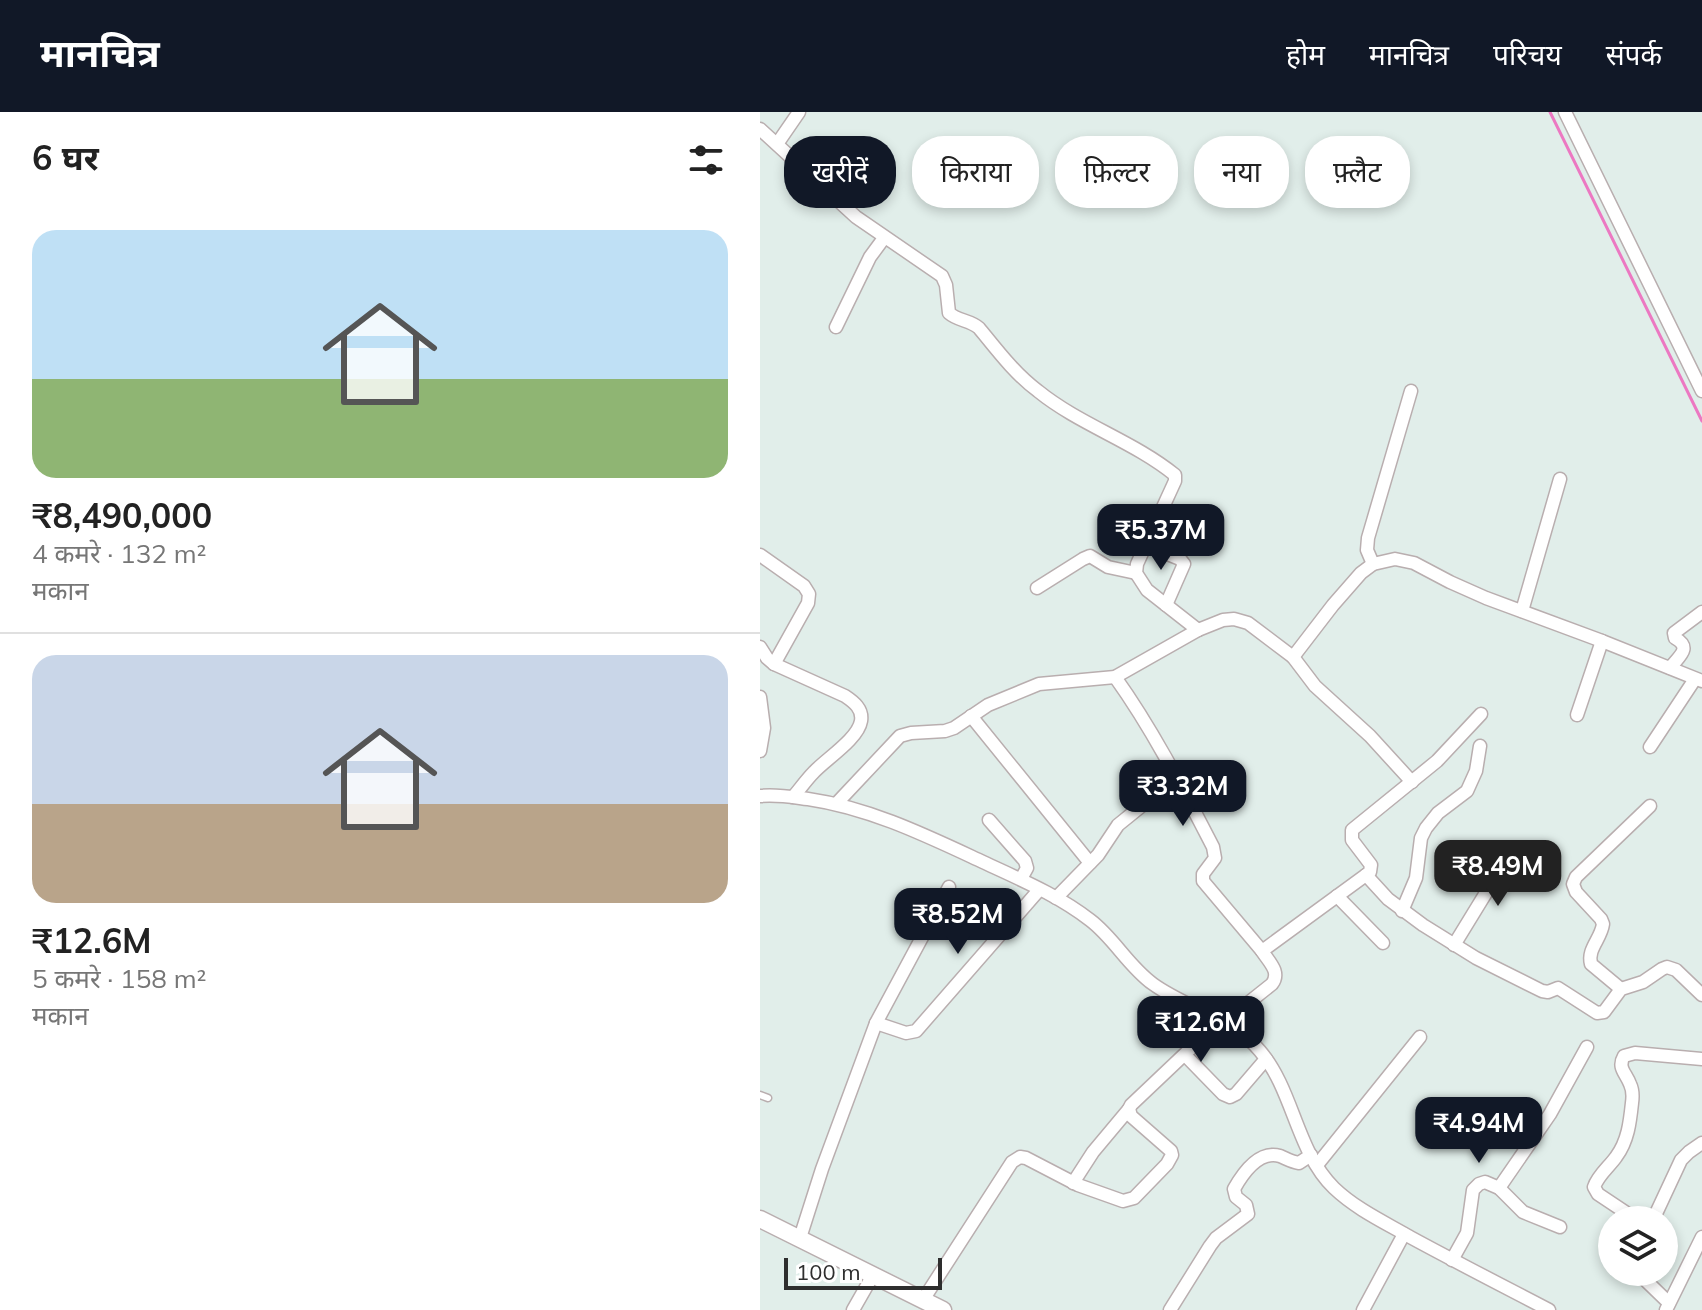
<!DOCTYPE html>
<html lang="hi">
<meta charset="utf-8">
<style>
:root{--surface:#fff;--page:#f6f6f6;--text:#222;--muted:#767676;--line:#e0e0e0;--accent:#111827}
body{margin:0;font-family:Mulish,"Noto Sans Devanagari",sans-serif;background:var(--page);color:var(--text);height:100vh;display:flex;flex-direction:column;font-size:30px;white-space:nowrap}
*{box-sizing:border-box;margin:0}
p{font-size:26px;color:var(--muted)}
.icon{flex:none;width:44px;height:44px;fill:none;stroke:currentColor;stroke-width:2;stroke-linecap:round;stroke-linejoin:round}
.map{position:relative;flex:1;overflow:hidden}
.side{display:flex;flex-direction:column;background:var(--surface);width:760px}
.side>*{flex:none}
.hud{position:absolute;left:24px;top:24px;width:760px;height:72px;display:flex;gap:16px}
.controls{position:absolute;left:838px;top:1094px;display:grid;gap:16px}
.controls a{display:grid;place-items:center;width:80px;height:80px;border-radius:50%;background:var(--surface);box-shadow:0 4px 12px #0003;font-size:40px}
.scale{position:absolute;left:24px;bottom:20px;width:158px;box-sizing:border-box;padding-left:8px;border:4px solid #2e2e2e;border-top:0;font-size:22px;line-height:28px;white-space:nowrap;color:#2e2e2e;-webkit-text-stroke:6px #fff;paint-order:stroke}
.price{position:absolute;translate:-50% -68px;padding:0 18px;border-radius:16px;background:var(--accent);color:#fff;font-size:26px;line-height:52px;filter:drop-shadow(0 2px 4px #0008)}
.price::after{content:'';position:absolute;left:50%;top:48px;width:24px;height:18px;margin-left:-12px;background:inherit;clip-path:polygon(0 0,100% 0,50% 100%)}
.price.active{background:#222;color:#fff}
ul{padding:0;list-style:none}
li{display:grid;align-content:center;gap:16px;height:424px;padding:0 32px}
li+li{border-top:2px solid var(--line)}
li span{display:grid;place-items:center;height:248px;border-radius:24px;color:#555}
li>.icon{margin-inline-start:auto}
span .icon{width:144px;height:144px;fill:#fffc;stroke-width:1}
li b{font-size:34px}
h2{display:flex;justify-content:space-between;align-items:center;height:96px;padding:0 32px;font-size:34px}
.pill{padding:0 28px;border-radius:32px;background:var(--surface);box-shadow:0 4px 12px #0003;font-size:28px;line-height:72px}
.pill.active{background:var(--accent);color:#fff}
header{display:flex;align-items:center;gap:48px;box-sizing:border-box;height:112px;padding:0 40px;background:var(--accent);color:#fff}
header strong{font-size:38px}
nav{display:flex;gap:44px;margin-inline-start:auto;font-size:28px}
main{display:flex;flex:1;min-height:0}
.map>svg:first-child{display:block}
</style>
<header>
<strong>मानचित्र</strong>
<nav><a>होम</a><a>मानचित्र</a><a>परिचय</a><a>संपर्क</a></nav>
</header>
<main>
<section class="side">
<h2>6 घर<svg class="icon" aria-label="filters" viewBox="0 0 24 24"><path d="M4 7h16M4 17h16"/><circle cx="9" cy="7" r="2"/><circle cx="15" cy="17" r="2"/></svg></h2>
<ul>
<li><span style="background:linear-gradient(#bfe0f5 60%,#8fb573 0)"><svg class="icon" aria-label="home" viewBox="0 0 24 24"><path d="M3 11l9-7 9 7M6 9v11h12V9"/></svg></span><div><b>₹8,490,000</b><p>4 कमरे · 132 m²</p><p>मकान</p></div></li>
<li><span style="background:linear-gradient(#c9d6e8 60%,#b9a48a 0)"><svg class="icon" aria-label="home" viewBox="0 0 24 24"><path d="M3 11l9-7 9 7M6 9v11h12V9"/></svg></span><div><b>₹12.6M</b><p>5 कमरे · 158 m²</p><p>मकान</p></div></li>
</ul>
</section>
<div class="map">
<svg width="942" height="1198" viewBox="0 0 942 1198">
<rect width="100%" height="100%" fill="#e1eeea"/>
<g fill="none" stroke-linecap="round" stroke-linejoin="round">
<!-- stream -->
<path stroke="#ec78c2" stroke-width="3" d="M790,0L942,309"/>
<defs>
<path id="lane" d="M0,983L8,986"/>
<g id="street">
<path d="M805,0L942,279"/>
<path d="M0,17L96,105L182,164L186,173L189,201C198,209 210,208 219,216C237,238 255,262 278,279C320,313 373,329 415,363V369L377,452L376,461L387,478L438,518"/>
<path d="M17,32L39,0"/>
<path d="M76,215L110,145L124,126"/>
<path d="M385,433L420,447L424,452L406,493"/>
<path d="M0,443L44,474L49,482L48,491L14,552"/>
<path d="M613,452L607,438L608,426L651,279"/>
<path d="M277,476L323,447L330,444L348,455L376,461"/>
<path d="M762,499L800,367"/>
<path d="M0,535L7,546L14,552L85,584C94,590 103,597 101,609C98,627 66,647 54,660C46,668 40,677 33,685"/>
<path d="M533,545L555,574L610,624L652,670"/>
<path d="M910,556C918,545 933,536 915,526L914,521L942,500"/>
<path d="M355,565C393,618 423,677 453,735L455,746L443,762V769L502,839"/>
<path d="M0,585L4,616L0,639"/>
<path d="M817,603L842,529"/>
<path d="M211,604L330,751"/>
<path d="M890,635L935,567"/>
<path d="M0,684C16,682 32,685 48,687C110,696 167,724 223,750C259,767 298,783 330,808C354,826 368,854 393,872C426,896 473,906 500,939C534,979 536,1039 574,1076C596,1097 624,1110 650,1125C696,1150 743,1174 789,1198"/>
<path d="M77,691L140,624L151,621L185,619L194,616L228,593L279,572L355,565L438,518L463,508L474,507L488,511L533,545L573,493L601,461L613,452L635,447L654,451L690,470L726,486L842,529L942,569"/>
<path d="M229,708L265,749L267,756L261,767"/>
<path d="M606,763L628,787L663,813L716,846L782,879L788,880L798,876L837,901L844,900L861,877L883,870L902,857L907,855L916,858L942,883"/>
<path d="M577,784L623,831"/>
<path d="M296,786L338,743L358,713L416,666"/>
<path d="M642,799L656,766L661,726L666,716L678,701L707,679L716,659L720,634"/>
<path d="M694,833L751,740"/>
<path d="M861,877L831,852C827,837 841,827 843,812L841,807L816,780L813,772L816,765L890,694"/>
<path d="M116,911L146,921L156,919L279,778"/>
<path d="M425,943L463,982L470,985L476,982L506,947"/>
<path d="M557,1053L660,925"/>
<path d="M313,1071L333,1040L369,997"/>
<path d="M739,1076L790,1002L827,935"/>
<path d="M877,1108L838,1082L834,1075C838,1063 849,1055 856,1045C868,1029 870,1010 872,991C873,984 873,978 870,972C866,961 857,956 864,944L875,941L942,947"/>
<path d="M893,1108L921,1048L929,1040L942,1031"/>
<path d="M40,1126L62,1057L116,911L189,775"/>
<path d="M692,1148L707,1121L713,1078L719,1072L725,1070L739,1076L763,1100L800,1115"/>
<path d="M877,1160L909,1191"/>
<path d="M163,1188L252,1050L260,1045L266,1046L318,1073L363,1089L374,1086L407,1052L412,1043L411,1039L371,1004L369,997L371,993L429,938L512,872C521,860 509,850 502,839L610,760L611,753L592,728V718L677,649L721,602"/>
<path d="M93,1198L113,1163"/>
<path d="M410,1198L450,1134L456,1126L488,1102L486,1093L476,1085L474,1077C483,1061 499,1038 520,1044C527,1047 532,1050 539,1051L551,1043"/>
<path d="M603,1198L644,1122"/>
<path d="M906,1198L942,1125"/>
</g>
<path id="secondary" d="M0,1107L183,1198"/>
</defs>
<!-- lane casing -->
<use href="#lane" stroke="#b9aeaf" stroke-width="9"/>
<!-- street casing -->
<use href="#street" stroke="#b9aeaf" stroke-width="15"/>
<!-- secondary casing -->
<use href="#secondary" stroke="#b9aeaf" stroke-width="19"/>
<!-- lane -->
<use href="#lane" stroke="#fff" stroke-width="6"/>
<!-- street -->
<use href="#street" stroke="#fff" stroke-width="12"/>
<!-- secondary -->
<use href="#secondary" stroke="#fff" stroke-width="16"/>
</g>
</svg>
<div class="controls">
<a><svg class="icon" aria-label="layers" viewBox="0 0 24 24"><path d="M12 4l9 5-9 5-9-5zM3 14l9 5 9-5"/></svg></a>
</div>
<div class="scale">100 m</div>
<b class="price" style="left:401px;top:460px">₹5.37M</b>
<b class="price" style="left:423px;top:716px">₹3.32M</b>
<b class="price active" style="left:738px;top:796px">₹8.49M</b>
<b class="price" style="left:198px;top:844px">₹8.52M</b>
<b class="price" style="left:441px;top:952px">₹12.6M</b>
<b class="price" style="left:719px;top:1053px">₹4.94M</b>
<div class="hud">
<a class="pill active">खरीदें</a>
<a class="pill">किराया</a>
<a class="pill">फ़िल्टर</a>
<a class="pill">नया</a>
<a class="pill">फ़्लैट</a>
</div>
</div>
</main>
